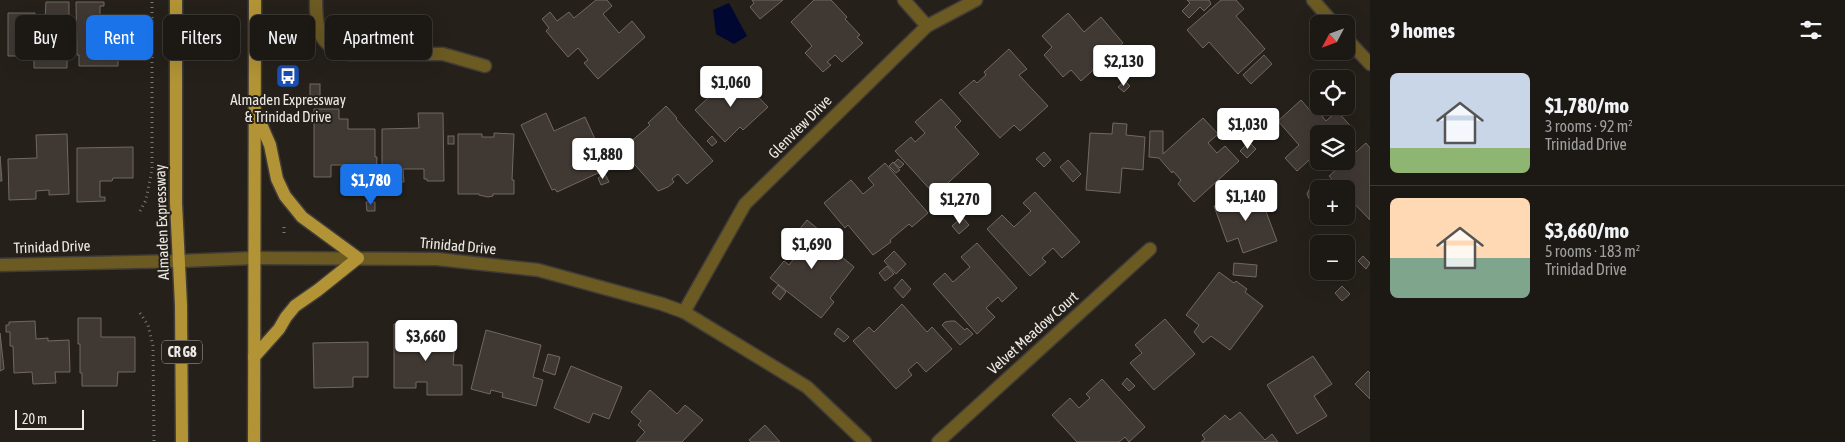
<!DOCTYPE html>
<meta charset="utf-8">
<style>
:root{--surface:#1c1814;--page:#25211d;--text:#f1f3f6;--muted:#a0a0a0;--line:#3a3734;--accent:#1a73e8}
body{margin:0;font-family:"Asap Condensed",sans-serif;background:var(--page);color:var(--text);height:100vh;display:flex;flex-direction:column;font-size:19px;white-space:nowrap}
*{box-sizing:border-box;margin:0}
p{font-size:16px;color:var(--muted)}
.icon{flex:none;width:28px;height:28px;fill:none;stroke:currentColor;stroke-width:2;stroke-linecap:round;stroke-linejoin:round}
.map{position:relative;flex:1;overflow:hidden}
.panel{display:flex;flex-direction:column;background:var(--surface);width:475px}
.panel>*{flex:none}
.banner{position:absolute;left:15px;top:15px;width:475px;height:45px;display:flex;gap:10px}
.needle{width:32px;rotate:229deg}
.fabs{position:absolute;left:1310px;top:15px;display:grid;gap:10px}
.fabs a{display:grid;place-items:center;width:45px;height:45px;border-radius:8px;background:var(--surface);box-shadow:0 5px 20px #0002,0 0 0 1px var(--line);font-size:25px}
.scale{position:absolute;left:15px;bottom:12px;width:69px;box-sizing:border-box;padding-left:5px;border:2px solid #edeae6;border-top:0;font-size:14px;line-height:18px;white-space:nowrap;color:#edeae6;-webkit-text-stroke:4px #25201a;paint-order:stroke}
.price{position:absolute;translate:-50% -42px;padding:0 11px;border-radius:5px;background:#fff;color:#222;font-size:16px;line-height:32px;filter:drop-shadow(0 1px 2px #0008)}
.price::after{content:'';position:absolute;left:50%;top:30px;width:15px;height:11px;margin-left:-8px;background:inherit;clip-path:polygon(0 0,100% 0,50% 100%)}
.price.selected{background:var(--accent);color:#fff}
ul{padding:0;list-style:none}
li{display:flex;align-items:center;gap:15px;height:125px;padding:0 20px}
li+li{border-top:1px solid var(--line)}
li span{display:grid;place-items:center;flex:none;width:140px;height:100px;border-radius:8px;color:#555}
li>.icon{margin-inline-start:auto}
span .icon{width:60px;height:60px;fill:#fffc;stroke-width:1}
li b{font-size:21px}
h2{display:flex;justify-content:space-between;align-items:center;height:60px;padding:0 20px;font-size:21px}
.tag{padding:0 18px;border-radius:8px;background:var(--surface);box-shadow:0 5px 20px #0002,0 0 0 1px var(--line);font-size:18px;line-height:45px}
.tag.selected{background:var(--accent);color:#fff}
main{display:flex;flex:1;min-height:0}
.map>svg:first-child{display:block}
</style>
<main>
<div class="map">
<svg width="1370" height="442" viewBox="0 0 1370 442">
<rect width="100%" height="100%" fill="#25201a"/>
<!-- water -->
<path fill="#000731" d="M729,3L747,36L734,44L716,34L713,10Z"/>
<!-- building -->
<g fill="#403833" stroke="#716863">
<path d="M596,0H607L612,6L603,14L619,33L632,21L645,37L598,79L584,63L588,60L578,48L568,57L546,31L549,28L542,19L550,12L557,21L569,12L574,18Z"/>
<path d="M752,0H783L760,19L750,7L754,3Z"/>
<path d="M814,0H831L847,17L845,19L860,35L857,37L863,43L842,62L835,55L827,62L831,65L823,72L805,53L812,46L791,22Z"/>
<path d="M1187,0H1209L1211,4L1204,11L1200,7L1189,18L1182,11L1190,3Z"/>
<path d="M1221,0H1236L1244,9L1236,16L1265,49L1238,74L1209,42L1203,48L1187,30Z"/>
<path d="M46,2H69V56H67V68H34V56H8V13H35V19H45Z"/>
<path d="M76,2H104V6H100V22H111V25H133V56H118V66H79V55H77Z"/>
<path d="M1068,13L1084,32L1101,17L1123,43L1081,81L1071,70L1063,77L1044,55L1052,47L1042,36Z"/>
<path d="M1009,49L1027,69L1019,75L1048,106L1020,131L1014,125L1000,138L959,93L974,80L977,83L986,75L984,72Z"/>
<path d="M1264,55L1272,64L1251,84L1243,75Z"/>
<path d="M735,73L768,107L743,130L740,127L725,142L695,110Z"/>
<path d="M1125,81L1130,86L1124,92L1118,87Z"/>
<rect x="310" y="84" width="10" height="19"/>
<path d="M941,99L961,121L955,127L979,154L935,195L895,151L911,137L915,142L925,133L915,122Z"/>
<path d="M1301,100L1313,114L1317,110L1326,121L1337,111L1355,131L1346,139V134H1319V151L1297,171L1285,158L1299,145L1278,121Z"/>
<path d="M666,106L677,118L676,119L713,161L687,184L678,174L672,179L674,182L668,187L658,191L628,157L634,152L628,144L650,125L648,123Z"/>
<path d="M314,109H339V119H348V129H375V157H377L376,177H354V165H331V177H314Z"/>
<path d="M418,113H443L444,181H427V179H424V169H403L404,182H382V129L419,128Z"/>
<path d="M546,113L554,131L585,117L599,148L602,147L605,153H606L612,164L607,166L609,168L557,192L555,189L552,190L521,125Z"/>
<path d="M1203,118L1218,134L1208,143L1217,153L1225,146L1239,161L1194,202L1178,184L1181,180L1173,171L1172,173L1159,158L1149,157L1150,131H1163V154Z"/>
<path d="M1113,123L1127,124L1126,135L1145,137L1143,170L1122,168L1120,193L1086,190L1090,133L1112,134Z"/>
<path d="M494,133L514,134L512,180H514V194H493V196L488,197L479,195V194H458V134H482V137H494Z"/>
<path d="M67,134L69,194L49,195V190L36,191V199L9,200L8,159L37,158L36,135Z"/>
<rect x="448" y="136" width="6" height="8"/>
<path d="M712,136L717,142L712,146L707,141Z"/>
<path d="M1249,142L1256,149L1247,158L1240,151Z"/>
<path d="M1366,143L1370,148V220L1346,195V189H1341L1329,176Z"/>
<path d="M133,147V178H113L112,181H100V197H105V201L77,202V148Z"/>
<path d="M1044,152L1051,160L1044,167L1036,159Z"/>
<path d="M0,156L2,181H0Z"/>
<path d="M898,159L904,164L900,168L894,163Z"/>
<path d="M1068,160L1081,174L1073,182L1060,167Z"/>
<path d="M893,162L900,170L896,173L889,166Z"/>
<path d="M885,163L928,213L912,227L909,224L890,240L891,242L873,255L848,225L845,228L824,203L851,180L863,194L874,185L868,178Z"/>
<path d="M605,174L609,182L601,185L598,178Z"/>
<path d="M1322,182L1331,187L1332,189H1319V208L1312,205L1307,194L1312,184Z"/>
<path d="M1258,190L1277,241L1243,253L1238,238L1227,242L1214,206Z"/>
<path d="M1035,192L1080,242L1062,258L1053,248L1042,258L1046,262L1030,276L987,229L1002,215L1014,227L1031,211L1023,203Z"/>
<path d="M366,202H375V211H367Z"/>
<path d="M978,202L982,206L975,213L971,209Z"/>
<path d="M962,217L969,225L959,234L952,226Z"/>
<path d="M807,220L830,239L826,244L854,267L830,298L834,302L821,318L770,278L784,261L789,265L796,256L785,247Z"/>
<path d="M977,243L1017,288L1002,302L998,297L986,308L995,317L977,334L933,284L945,273L953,282L970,267L961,257Z"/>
<path d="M894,251L906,264L896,274L884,261Z"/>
<path d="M1363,256L1370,263L1366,269L1358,261Z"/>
<path d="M1234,263L1257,265L1256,277L1233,275Z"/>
<path d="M887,266L894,274L885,281L879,273Z"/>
<path d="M1219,272L1234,283L1236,281L1247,289L1245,292L1263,306L1230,350L1211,336L1203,343L1194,332L1199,325L1186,315Z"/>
<path d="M902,279L911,289L903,298L894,288Z"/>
<path d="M778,285L786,292L780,300L772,293Z"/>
<path d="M1342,286L1350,294L1342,301L1335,293Z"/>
<path d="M902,304L927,332L932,327L952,349L926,372L917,362L908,370L912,375L896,389L853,341L869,327L874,332Z"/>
<path d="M78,318H101V337H135V372H118L117,386H82V373H80V344H78Z"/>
<path d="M1165,319L1195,354L1154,390L1130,363L1142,353L1135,345Z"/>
<path d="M35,321L36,339L48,338V341L69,340L70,372H55L56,383L33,384L32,372L14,373L13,346H10V332H6V325H9V322Z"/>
<path d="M951,321H955L965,330L967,328L973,334L960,345L942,325L945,322Z"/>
<path d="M394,324H415L416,340H438V329H456L453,365H462V395H427V382H416V388H394Z"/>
<path d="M838,328L849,337L844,342L834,334Z"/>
<path d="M486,330L541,345L533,377L543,380L536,406L502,397L503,393L491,390L490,394L471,389Z"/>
<path d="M0,333L4,369L0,371Z"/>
<path d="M368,342V377H353V387L314,388L313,343Z"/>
<path d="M548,354L560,357L555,375L543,371Z"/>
<path d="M1313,356L1332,384L1314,396L1327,416L1297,434L1267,385Z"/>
<path d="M571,366L622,387L609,419L593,413L589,423L554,408Z"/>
<path d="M1368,371L1370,373V399L1355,384Z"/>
<path d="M1127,378L1135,386L1129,391L1122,384Z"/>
<path d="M1102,379L1145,427L1129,442L1125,437L1119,442H1077L1052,415L1070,398L1079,408L1090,398L1086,394Z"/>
<path d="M650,390L677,414L685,405L703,420L682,442H636L645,432L638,425L641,421L631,412Z"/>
<path d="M1240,412L1265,440L1272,434L1278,442H1201L1205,439L1202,435L1225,415L1230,420Z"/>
<path d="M765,425L780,442H751L749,440Z"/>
</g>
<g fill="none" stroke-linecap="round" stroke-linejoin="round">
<defs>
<g id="minor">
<path d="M316,0C316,28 318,47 349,54H443L485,66"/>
<path d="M904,0L927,26"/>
<path d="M1313,0L1334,24"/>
<path d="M1346,38L1370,64"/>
<path d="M0,265L180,261L255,258L437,259L538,270L662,304L684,312L807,387L865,442"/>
<path d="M684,312L745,204L927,26L976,0"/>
<path d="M938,442L1150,249"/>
</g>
<g id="primary">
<path d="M176,0V203L181,305L182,442"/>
<path d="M254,357L279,329L286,317L295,306L318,290L358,258L302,217L285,196L277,179L270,145L257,115"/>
<path d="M254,442L255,0"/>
</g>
</defs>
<!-- minor casing -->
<use href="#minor" stroke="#413c37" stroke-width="15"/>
<!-- primary casing -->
<use href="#primary" stroke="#413c37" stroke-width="15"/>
<!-- path -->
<g stroke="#7c7873" stroke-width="3" stroke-dasharray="1 4" stroke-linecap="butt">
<path d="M140,211L146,200L152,170V0"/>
<path d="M284,233V224"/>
<path d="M140,313L148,325L153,346L154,442"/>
</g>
<!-- minor -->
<use href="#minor" stroke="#6c5a23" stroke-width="12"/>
<!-- primary -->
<use href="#primary" stroke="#b29336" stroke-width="12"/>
</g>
<!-- icons -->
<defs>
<symbol id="bus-square" viewBox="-11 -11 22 22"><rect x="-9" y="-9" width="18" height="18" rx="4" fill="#1a4fb4" stroke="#25201a"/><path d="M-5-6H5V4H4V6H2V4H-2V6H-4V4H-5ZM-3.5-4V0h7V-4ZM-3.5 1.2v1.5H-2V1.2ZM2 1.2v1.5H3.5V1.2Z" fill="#fff"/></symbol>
</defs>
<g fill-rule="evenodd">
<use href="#bus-square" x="274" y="62" width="28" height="28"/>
</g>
<g text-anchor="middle" stroke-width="4" stroke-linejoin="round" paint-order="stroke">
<!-- shield labels -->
<rect fill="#25201a" stroke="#b1ada9" stroke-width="1" x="162" y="340.5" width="40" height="23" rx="4"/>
<g font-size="14" font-weight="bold" fill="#edeae6">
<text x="182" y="357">CR G8</text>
</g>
<!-- poi labels -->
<g font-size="15" fill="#edeae6" stroke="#25201a">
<text x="288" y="105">Almaden Expressway<tspan x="288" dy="17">&amp; Trinidad Drive</tspan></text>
</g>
<!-- street labels -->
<g font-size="15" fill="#edeae6" stroke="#25201a">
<text transform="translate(800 127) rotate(-45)" y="5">Glenview Drive</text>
<text transform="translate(162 222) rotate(-92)" y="5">Almaden Expressway</text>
<text transform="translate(458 246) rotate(5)" y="5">Trinidad Drive</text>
<text transform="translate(52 247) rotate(-2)" y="5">Trinidad Drive</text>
<text transform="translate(1033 333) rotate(-42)" y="5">Velvet Meadow Court</text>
</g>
</g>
</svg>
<div class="fabs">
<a><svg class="needle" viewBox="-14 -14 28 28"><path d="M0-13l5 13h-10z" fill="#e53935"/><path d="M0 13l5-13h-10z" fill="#a0a0a0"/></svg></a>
<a><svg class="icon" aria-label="locate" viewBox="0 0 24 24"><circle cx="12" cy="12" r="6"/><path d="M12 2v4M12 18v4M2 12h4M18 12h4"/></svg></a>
<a><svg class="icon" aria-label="layers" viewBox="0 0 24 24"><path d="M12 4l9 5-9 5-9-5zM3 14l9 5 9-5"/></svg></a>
<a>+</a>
<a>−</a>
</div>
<div class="scale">20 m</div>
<b class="price" style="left:1124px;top:87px">$2,130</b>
<b class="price" style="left:731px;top:108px">$1,060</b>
<b class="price" style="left:1248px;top:150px">$1,030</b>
<b class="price" style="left:603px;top:180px">$1,880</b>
<b class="price selected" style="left:371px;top:206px">$1,780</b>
<b class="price" style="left:1246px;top:222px">$1,140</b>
<b class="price" style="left:960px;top:225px">$1,270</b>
<b class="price" style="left:812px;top:270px">$1,690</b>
<b class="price" style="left:426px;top:362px">$3,660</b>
<div class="banner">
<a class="tag">Buy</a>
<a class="tag selected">Rent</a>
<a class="tag">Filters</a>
<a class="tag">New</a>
<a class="tag">Apartment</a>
</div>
</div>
<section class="panel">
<h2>9 homes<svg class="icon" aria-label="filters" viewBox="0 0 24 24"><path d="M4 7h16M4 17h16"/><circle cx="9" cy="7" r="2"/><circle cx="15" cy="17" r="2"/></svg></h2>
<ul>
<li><span style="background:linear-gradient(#c9d6e8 75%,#8fb573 0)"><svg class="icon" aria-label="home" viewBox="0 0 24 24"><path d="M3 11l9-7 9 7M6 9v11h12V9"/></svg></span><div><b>$1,780/mo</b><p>3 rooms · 92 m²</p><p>Trinidad Drive</p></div></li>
<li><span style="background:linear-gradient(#ffd9b3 60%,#7fa58c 0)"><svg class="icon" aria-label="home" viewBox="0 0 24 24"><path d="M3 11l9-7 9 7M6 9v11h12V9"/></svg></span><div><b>$3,660/mo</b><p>5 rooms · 183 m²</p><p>Trinidad Drive</p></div></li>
</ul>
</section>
</main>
